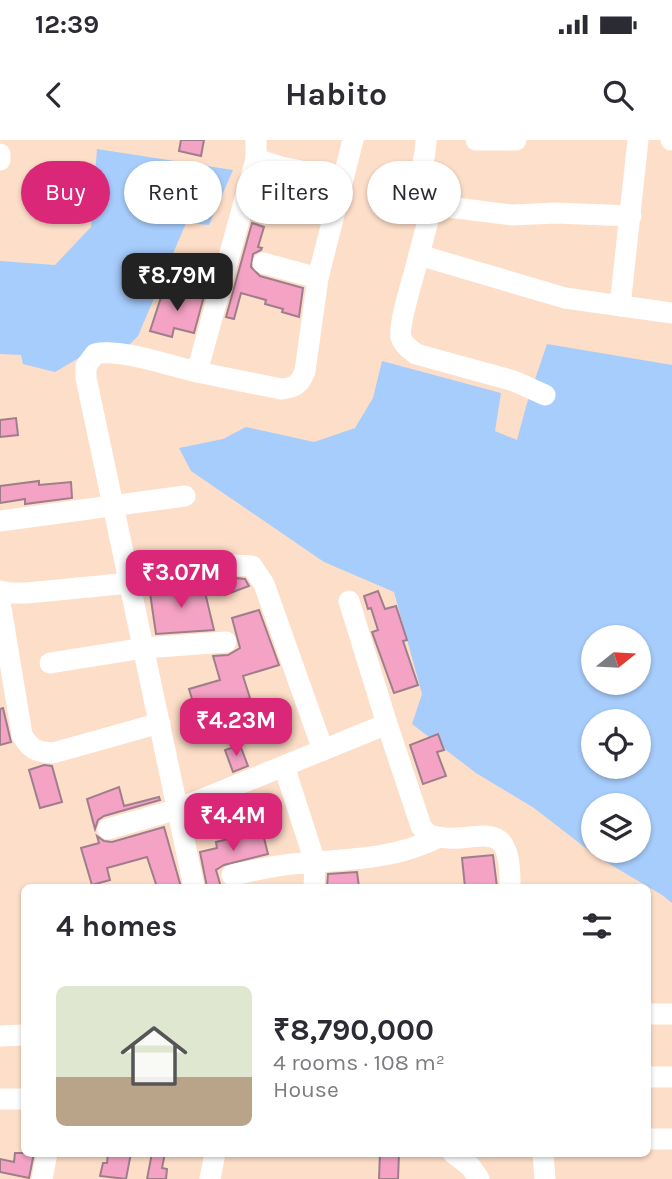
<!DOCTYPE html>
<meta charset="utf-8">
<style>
:root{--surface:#fff;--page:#f7f7f7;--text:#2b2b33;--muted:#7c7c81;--accent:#db2777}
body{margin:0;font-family:Karla,sans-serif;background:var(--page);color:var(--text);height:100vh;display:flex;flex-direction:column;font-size:26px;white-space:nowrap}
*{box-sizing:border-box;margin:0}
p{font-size:23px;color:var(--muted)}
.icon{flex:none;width:38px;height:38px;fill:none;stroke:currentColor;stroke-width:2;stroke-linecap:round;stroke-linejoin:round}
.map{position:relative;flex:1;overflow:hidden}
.panel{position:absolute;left:21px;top:744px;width:630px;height:273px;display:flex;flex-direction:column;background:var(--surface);border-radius:10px;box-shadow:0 2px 5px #0004}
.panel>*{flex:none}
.top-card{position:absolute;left:21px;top:21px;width:630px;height:63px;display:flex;gap:14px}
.needle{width:46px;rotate:72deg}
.controls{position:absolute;left:581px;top:485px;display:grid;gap:14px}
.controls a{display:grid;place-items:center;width:70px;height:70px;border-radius:50%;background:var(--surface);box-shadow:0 2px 5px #0004;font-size:35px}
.price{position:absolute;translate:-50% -60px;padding:0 16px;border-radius:14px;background:var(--accent);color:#fff;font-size:23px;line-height:46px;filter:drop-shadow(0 2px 4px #0008)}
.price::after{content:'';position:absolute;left:50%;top:42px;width:21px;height:16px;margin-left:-10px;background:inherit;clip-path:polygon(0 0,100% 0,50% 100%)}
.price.current{background:#222;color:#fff}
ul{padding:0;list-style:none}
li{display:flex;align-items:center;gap:21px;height:175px;padding:0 35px}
li span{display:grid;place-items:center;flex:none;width:196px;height:140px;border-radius:10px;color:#555}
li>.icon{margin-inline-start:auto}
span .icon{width:84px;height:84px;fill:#fffc;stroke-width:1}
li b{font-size:30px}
h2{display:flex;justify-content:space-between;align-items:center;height:84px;padding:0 35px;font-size:30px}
.tag{padding:0 24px;border-radius:32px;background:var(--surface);box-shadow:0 2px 5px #0004;font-size:24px;line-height:63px}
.tag.current{background:var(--accent);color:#fff}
.status{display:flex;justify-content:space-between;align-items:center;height:49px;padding:0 35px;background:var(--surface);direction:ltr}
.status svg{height:19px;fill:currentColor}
header{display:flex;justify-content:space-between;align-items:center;height:91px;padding:0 35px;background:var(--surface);font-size:32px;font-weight:700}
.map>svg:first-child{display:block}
</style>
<div class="status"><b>12:39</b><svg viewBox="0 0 49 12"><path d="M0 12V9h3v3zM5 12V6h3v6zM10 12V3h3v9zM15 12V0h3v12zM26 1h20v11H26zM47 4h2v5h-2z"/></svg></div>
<header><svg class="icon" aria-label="back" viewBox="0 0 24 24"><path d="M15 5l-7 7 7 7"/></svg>Habito<svg class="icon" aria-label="search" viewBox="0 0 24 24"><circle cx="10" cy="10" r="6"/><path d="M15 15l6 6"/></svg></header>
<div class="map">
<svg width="672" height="1039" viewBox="0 0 672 1039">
<rect width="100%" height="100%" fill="#fddec8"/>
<!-- water -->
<g fill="#a7cdfc" fill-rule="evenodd">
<path d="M97,9L233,30L209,85L186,83L138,196L128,206L106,202L55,232L23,224L21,215L0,214V121L55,125L91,87Z"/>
<path d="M547,204L672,225V763L662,755L596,716L534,668L476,633L412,584L422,554L394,452L324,422L191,331L179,308L223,299L246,287L314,302L355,288L373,258L382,221L501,253L495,291L517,300L527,263ZM593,497H639V542H593ZM593,581H639V626H593ZM593,665H639V710H593Z"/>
</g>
<!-- building -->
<g fill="#f4a3c5" stroke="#9f7e8b" stroke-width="2">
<path d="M181,0H204L201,16L179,11Z"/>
<path d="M252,83L264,87L258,107L262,108L261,110L253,114L251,127L260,136L303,148L299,177L282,172L283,169L265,164L266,160L241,153L234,179L226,177Z"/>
<path d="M164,148L190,156L191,152L204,156L194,193L174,188L172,197L150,191Z"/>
<path d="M16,278L18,295L0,297V280Z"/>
<path d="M39,341V345L71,342L72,358L25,364V359L0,363V346Z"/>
<path d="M235,438L245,439L249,446L225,455L221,441Z"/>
<path d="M203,444L214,490L156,494L150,453Z"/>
<path d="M378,451L385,469L396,466L407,500L403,501L418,545L394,553L372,492L378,490L371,468L368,469L364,456Z"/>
<path d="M259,470L279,525L243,536L250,558L243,560L254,595L230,603L224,583L233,580L227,559L195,569L189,549L220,540L213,516L228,515L240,508L232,478Z"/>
<path d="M3,568L11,602L0,605V569Z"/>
<path d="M438,594L444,610L437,612L446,636L423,644L410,605Z"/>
<path d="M240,605L248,626L233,632L225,610Z"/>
<path d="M44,625L52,626L62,662L40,668L29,630Z"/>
<path d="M119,647L124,666L159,657L160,660L104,676L98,680L95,689L87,659Z"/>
<path d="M261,686L268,714L224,725L216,730L221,747H207L200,712L217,708L216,702L240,696L239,692Z"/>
<path d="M164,687L181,747H157L147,717L107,728L110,740L92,745L81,708L99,703L97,696L104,701L112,702Z"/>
<path d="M493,715L497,747H465L462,718Z"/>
<path d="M357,732L359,747H327L328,734Z"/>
<path d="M15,1013H34L29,1038L0,1032V1019L14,1022Z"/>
<path d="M108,1013H131L126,1039L100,1036L103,1023H107Z"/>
<path d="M152,1013H165L162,1028L167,1029L166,1039H147Z"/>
<path d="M380,1013H399L398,1039H379Z"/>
</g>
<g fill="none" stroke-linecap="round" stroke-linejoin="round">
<!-- minor -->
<g stroke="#fff" stroke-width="21">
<path d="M426,0C426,24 411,48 432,65L419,115L565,158L672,173"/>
<path d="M476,0H516"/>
<path d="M671,0H672"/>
<path d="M0,14V20"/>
<path d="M256,19L281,27L342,39"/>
<path d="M432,65L512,75L556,73L631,76"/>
<path d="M419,115C415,132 398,184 401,197C403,205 411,210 416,214L514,241L545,255"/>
<path d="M263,123L318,138"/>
<path d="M620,166L638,0"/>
<path d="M197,232L281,249C295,248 300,244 305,231L318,138L353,0"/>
<path d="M0,381L185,356"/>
<path d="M0,451L9,453H27L130,443L234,425L252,426L264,444L323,610"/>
<path d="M0,462L22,595C30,609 36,612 53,613L160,583"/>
<path d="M50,523L144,508L226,502"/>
<path d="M387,584L421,686L427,694C474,711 511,665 510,747"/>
<path d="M284,626L315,722L314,747"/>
<path d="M108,689L178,669L387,584L349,461"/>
<path d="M232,735C252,731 272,726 292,724C342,719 391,721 437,698"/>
<path d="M194,747L86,238V226L95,214C119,208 171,226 197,232L256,19V0"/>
<path d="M648,874H672"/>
<path d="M0,896L24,895"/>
<path d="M648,937H672"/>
<path d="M0,959H24"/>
<path d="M648,999H672"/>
<path d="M453,1013L471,1027L479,1039"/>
<path d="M543,1013L545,1039"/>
<path d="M42,1039L47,1013"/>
<path d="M210,1039L215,1013"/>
</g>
</g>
</svg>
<div class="controls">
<a><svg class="needle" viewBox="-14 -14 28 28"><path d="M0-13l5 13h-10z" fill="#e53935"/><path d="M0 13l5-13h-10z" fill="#7c7c81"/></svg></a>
<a><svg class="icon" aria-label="locate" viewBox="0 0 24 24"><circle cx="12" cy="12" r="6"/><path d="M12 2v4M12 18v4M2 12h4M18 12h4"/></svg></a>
<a><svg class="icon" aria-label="layers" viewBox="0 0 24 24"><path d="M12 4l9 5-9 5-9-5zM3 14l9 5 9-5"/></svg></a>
</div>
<b class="price current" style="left:177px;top:173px">₹8.79M</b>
<b class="price" style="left:181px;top:470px">₹3.07M</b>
<b class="price" style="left:236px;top:618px">₹4.23M</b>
<b class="price" style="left:233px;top:713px">₹4.4M</b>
<div class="top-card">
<a class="tag current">Buy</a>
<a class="tag">Rent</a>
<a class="tag">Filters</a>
<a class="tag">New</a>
</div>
<section class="panel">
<h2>4 homes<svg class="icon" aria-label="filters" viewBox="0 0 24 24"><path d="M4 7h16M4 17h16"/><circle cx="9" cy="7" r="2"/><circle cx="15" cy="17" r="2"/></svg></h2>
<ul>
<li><span style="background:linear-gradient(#dfe7d0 65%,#b9a48a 0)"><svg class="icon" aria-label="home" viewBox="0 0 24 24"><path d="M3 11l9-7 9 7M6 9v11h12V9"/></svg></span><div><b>₹8,790,000</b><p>4 rooms · 108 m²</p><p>House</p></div></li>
</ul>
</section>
</div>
